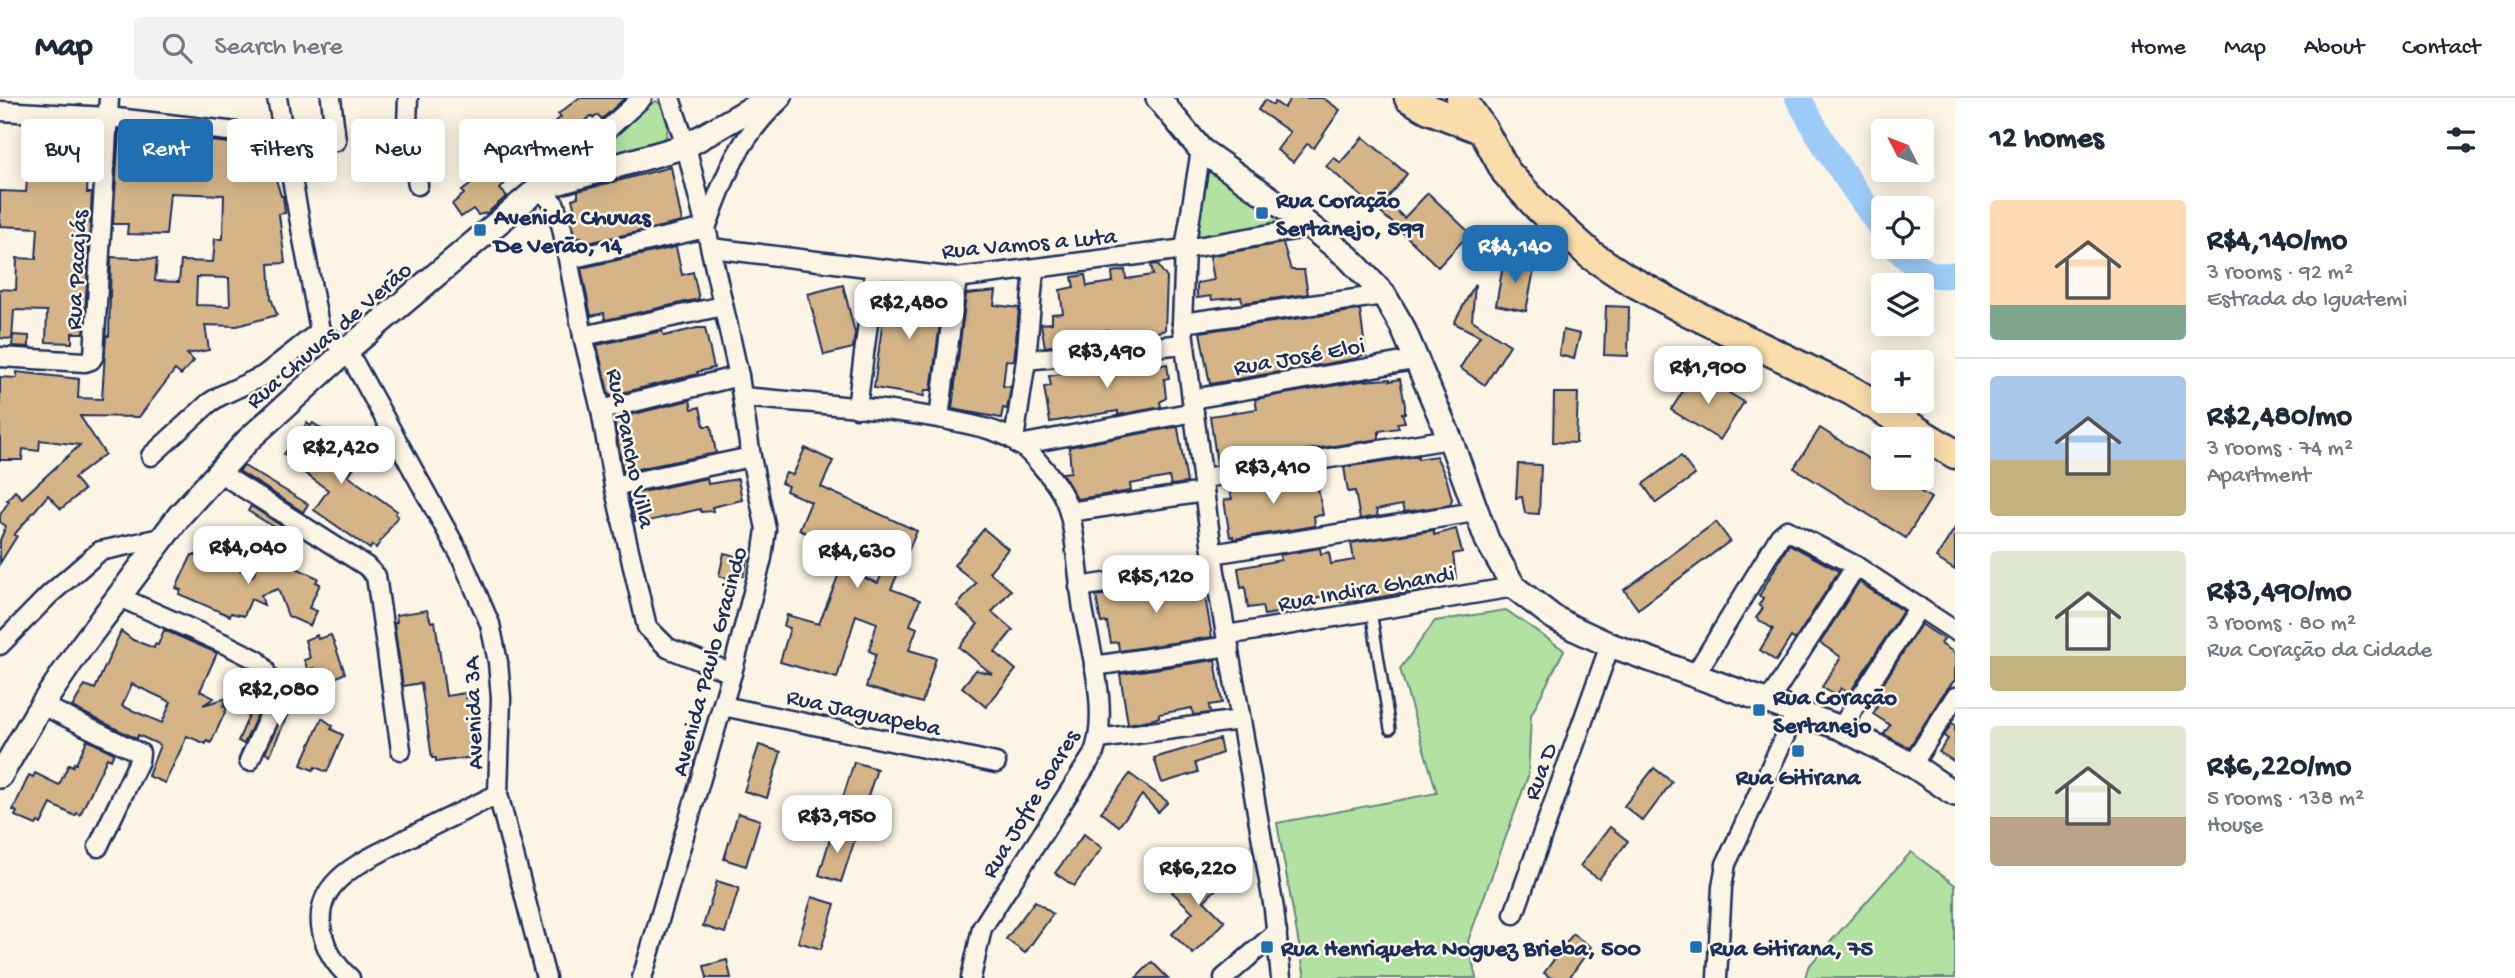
<!DOCTYPE html>
<meta charset="utf-8">
<style>
:root{--surface:#fff;--page:#f2f2f3;--text:#1f2937;--muted:#747a83;--line:#e0e1e3;--accent:#1f6fb2}
body{margin:0;font-family:"Gochi Hand",sans-serif;background:var(--page);color:var(--text);height:100vh;display:flex;flex-direction:column;font-size:26px;white-space:nowrap}
*{box-sizing:border-box;margin:0}
p{font-size:23px;color:var(--muted)}
.icon{flex:none;width:38px;height:38px;fill:none;stroke:currentColor;stroke-width:2;stroke-linecap:round;stroke-linejoin:round}
.map{position:relative;flex:1;overflow:hidden}
.details{display:flex;flex-direction:column;background:var(--surface);width:560px}
.details>*{flex:none}
.guide{position:absolute;left:21px;top:21px;width:665px;height:63px;display:flex;gap:14px}
.needle{width:46px;rotate:312deg}
.tools{position:absolute;left:1871px;top:21px;display:grid;gap:14px}
.tools a{display:grid;place-items:center;width:63px;height:63px;border-radius:7px;background:var(--surface);box-shadow:0 4px 18px #0003;font-size:35px}
.price{position:absolute;translate:-50% -60px;padding:0 16px;border-radius:14px;background:#fff;color:#222;font-size:23px;line-height:46px;filter:drop-shadow(0 2px 4px #0008)}
.price::after{content:'';position:absolute;left:50%;top:42px;width:21px;height:16px;margin-left:-10px;background:inherit;clip-path:polygon(0 0,100% 0,50% 100%)}
.price.selected{background:var(--accent);color:#fff}
ul{padding:0;list-style:none}
li{display:flex;align-items:center;gap:21px;height:175px;padding:0 35px}
li+li{border-top:2px solid var(--line)}
li span{display:grid;place-items:center;flex:none;width:196px;height:140px;border-radius:7px;color:#555}
li>.icon{margin-inline-start:auto}
span .icon{width:84px;height:84px;fill:#fffc;stroke-width:1}
li b{font-size:30px}
h2{display:flex;justify-content:space-between;align-items:center;height:84px;padding:0 35px;font-size:30px}
.tag{padding:0 24px;border-radius:7px;background:var(--surface);box-shadow:0 4px 18px #0003;font-size:24px;line-height:63px}
.tag.selected{background:var(--accent);color:#fff}
header{display:flex;align-items:center;gap:42px;box-sizing:border-box;height:98px;padding:0 35px;background:var(--surface);border-bottom:2px solid var(--line)}
header strong{font-size:33px}
nav{display:flex;gap:38px;margin-inline-start:auto;font-size:24px}
.search{width:490px;height:63px;background:var(--page);display:flex;align-items:center;gap:18px;box-sizing:border-box;padding:0 24px;border-radius:7px;color:var(--muted);font-size:26px}
main{display:flex;flex:1;min-height:0}
.map>svg:first-child{display:block}
</style>
<header>
<strong>Map</strong>
<div class="search"><svg class="icon" aria-label="search" viewBox="0 0 24 24"><circle cx="10" cy="10" r="6"/><path d="M15 15l6 6"/></svg>Search here</div>
<nav><a>Home</a><a>Map</a><a>About</a><a>Contact</a></nav>
</header>
<main>
<div class="map">
<svg width="1955" height="880" viewBox="0 0 1955 880">
<rect width="100%" height="100%" fill="#fcf5e5"/>
<filter id="ink" filterUnits="userSpaceOnUse"><feTurbulence type="fractalNoise" baseFrequency=".0143" numOctaves="2"/><feDisplacementMap in="SourceGraphic" scale="14" xChannelSelector="R" yChannelSelector="G"/><feConvolveMatrix kernelMatrix="1 2 1 2 8 2 1 2 1" color-interpolation-filters="sRGB"/></filter>
<g filter="url(#ink)">
<!-- green -->
<g fill="#b1e2a2" stroke="#668880" stroke-width="2">
<path d="M657,3C669,14 670,30 664,44L609,60L604,44L646,8Z"/>
<path d="M1203,54L1308,128L1186,150Z"/>
<path d="M1506,512L1564,552L1531,617L1528,678L1468,843L1476,880H1305L1277,725L1437,695L1400,571L1435,523Z"/>
<path d="M1911,754L1955,787V880H1805L1808,869Z"/>
</g>
<g fill="none" stroke-linecap="round" stroke-linejoin="round">
<!-- river -->
<g stroke="#9dcbf8" stroke-width="26">
<path d="M1798,0L1828,53L1883,133"/>
<path d="M1896,149C1912,166 1930,183 1955,176"/>
</g>
</g>
<!-- building -->
<g fill="#d5b588" stroke="#1b2f5e" stroke-width="2" fill-rule="evenodd">
<path d="M579,0H625L602,21L598,17L594,20L591,18L568,36L574,44L564,53L544,66L538,59L507,83L500,91L507,98L487,115L478,117L473,111L461,119L452,106L464,96L462,93L483,77L485,80L505,64L503,60L507,55L534,33L538,38L561,19L558,16Z"/>
<path d="M1291,0H1323L1340,12L1314,50L1307,46L1293,64L1277,52L1290,34L1258,12L1265,2L1273,7L1275,4L1284,10Z"/>
<path d="M119,32L237,46L236,66L272,68L281,98H283L285,115L279,116L285,165L269,166L271,200L277,217L237,228L205,227L209,252L187,256L194,263L181,277L175,272L139,319L80,318L105,356L74,380L84,392L61,411L48,397L14,437L17,438L0,465V442L6,428L0,424V417L9,403L7,402L15,393L22,400L80,347L40,342L39,353L23,351L22,362H0V279L17,280V274L79,281L78,300L102,301L106,238H109L111,159L157,161L155,183L179,184L181,163L213,164L215,141H223L224,97L170,95L166,137L127,136L128,126H113ZM197,179L229,180L230,208L196,207Z"/>
<path d="M1363,39L1407,76L1386,102L1404,120L1428,95L1470,135L1438,169L1396,128L1326,68L1334,59L1340,65Z"/>
<path d="M31,49L85,50L84,74H88L87,95H92L84,235H72V245L46,244L47,213L14,212L12,241L0,240V191L16,192L17,160L36,161L38,130L0,128V93L26,94L27,82H29Z"/>
<path d="M671,69L682,124L583,146L581,139L576,140L571,122L577,121L572,101L578,99V93Z"/>
<path d="M1283,145L1291,172H1304L1308,196L1243,205L1241,199L1212,202L1211,198L1197,200V185L1214,182L1210,158Z"/>
<path d="M676,149L682,177L693,174L699,201L605,222L604,215L591,218L581,170Z"/>
<path d="M1504,162L1535,167L1526,213L1496,207Z"/>
<path d="M1157,166L1167,180L1165,232L1141,239L1109,242L1107,232L1081,236L1082,243L1045,249L1041,226L1052,225V216L1063,215L1060,192L1074,189L1072,179L1085,177L1087,188L1113,184L1112,174L1125,172L1126,181L1153,177L1151,167Z"/>
<path d="M1475,186L1472,222L1510,247L1485,287L1460,270L1480,238L1454,225Z"/>
<path d="M843,187L855,235L853,250L824,257L808,196Z"/>
<path d="M887,188L944,196L931,292H925L924,298L874,290Z"/>
<path d="M996,193L994,207L1019,210L1014,263L1006,262L1003,288L1011,289L1007,311L1003,310L1001,320L952,311L966,196Z"/>
<path d="M1606,208L1629,209L1628,258L1604,257Z"/>
<path d="M1360,212L1366,257L1359,258V260L1210,286L1200,234Z"/>
<path d="M697,230H705L714,270L697,274L698,276L609,298L597,247L662,233L664,238Z"/>
<path d="M1563,232L1580,236L1574,261L1559,257Z"/>
<path d="M13,237L29,238V249L12,248Z"/>
<path d="M1153,261L1154,266L1157,268L1167,266L1169,280L1164,281L1166,300L1160,304L1161,309L1118,317V313L1050,324L1044,289L1051,288L1049,278L1085,272L1084,269L1097,266Z"/>
<path d="M1695,274L1744,304L1720,342L1671,312Z"/>
<path d="M1390,281V283L1400,281L1405,307V315H1402L1405,324L1397,325L1399,330L1379,333V341L1217,366L1210,318L1257,311L1255,301L1361,283Z"/>
<path d="M1554,295H1578L1576,345L1553,344Z"/>
<path d="M690,302L692,311L700,309L704,328H711L716,355L623,374L614,321Z"/>
<path d="M307,325L310,328L313,325L358,356L356,360L359,362L348,378L397,413L395,416L398,418L376,450L372,447L370,451L314,412L328,392L286,362L288,359L284,356Z"/>
<path d="M1175,329L1178,330L1187,385L1171,387L1169,379L1130,386L1131,393L1077,401L1062,375L1071,374L1069,349Z"/>
<path d="M1820,330L1883,370V380H1899L1931,400L1906,440L1794,370Z"/>
<path d="M805,350L833,363L821,389L917,433L891,491L920,502L910,527L917,530L909,552L936,560L922,605L866,589L876,556L869,553L877,525L856,517L837,580L780,564L790,530L784,528L787,517L819,526L841,471L878,485L884,470L799,432L811,404L786,393L788,388L781,385L786,375L793,377Z"/>
<path d="M1418,358V361L1436,358L1446,379L1452,401L1450,407L1404,414L1402,407L1376,412L1378,418L1360,421L1355,393L1348,394L1344,369Z"/>
<path d="M1681,358L1695,377L1656,405L1643,386Z"/>
<path d="M1518,366L1541,367L1539,416L1525,415L1522,399L1516,400Z"/>
<path d="M244,368L308,406L303,414L239,373Z"/>
<path d="M1315,374L1323,417L1314,418L1315,428L1233,441V438L1230,439L1224,402L1232,401L1229,388Z"/>
<path d="M707,380L708,386L738,381L742,402L712,409L713,413L701,414L700,411L649,423H635L628,397Z"/>
<path d="M251,408L291,434L289,438L248,413Z"/>
<path d="M1716,424L1730,443L1638,511L1624,492Z"/>
<path d="M1955,430V472L1936,460Z"/>
<path d="M984,431L1008,451L989,474L1011,492L992,514L1013,532L995,554L1016,572L986,609L962,589L976,572L992,576L959,549L978,526L957,508L976,485L954,467Z"/>
<path d="M1456,431L1462,454L1453,456L1456,481L1429,486L1430,490L1360,503L1340,504L1338,496L1314,500L1316,508L1264,517L1262,508L1248,510L1245,489L1241,490L1238,470L1281,462L1280,457L1320,450L1321,456L1329,454L1331,466L1354,462L1351,445L1434,432V437Z"/>
<path d="M1789,446L1839,473L1795,542L1791,539L1776,563L1760,552L1773,531L1756,520L1763,510L1759,507L1763,500L1759,498Z"/>
<path d="M199,453L253,478L261,459L266,461L268,457L318,480L316,484L320,486L309,510L317,513L310,528L288,518L278,491L261,497L264,507L251,501L244,518L231,515L230,518L179,496L181,492L176,490L185,471L192,457H197Z"/>
<path d="M724,455L748,461L743,478H735L734,482L719,478Z"/>
<path d="M1202,481L1212,539L1119,553L1118,544L1111,545L1107,524L1101,525L1096,498Z"/>
<path d="M1859,484L1903,513L1849,596L1841,590L1836,598L1822,589L1841,559L1820,545Z"/>
<path d="M427,512L431,524L435,523L446,598L466,595V600L471,599L479,654L474,655V659L436,664V660H432L421,585L403,588L394,525L397,524L396,517Z"/>
<path d="M1921,526L1944,541L1941,546L1955,555V582L1945,593L1909,650L1884,636L1890,627L1873,616L1877,609L1871,605Z"/>
<path d="M164,532L217,555L200,593L214,600L203,607L227,600L223,608L227,610L211,645L207,643L206,646L187,638L165,685L148,678L160,647L138,637L137,641L72,609L85,587L95,591L121,533L133,542L154,550L155,546L158,547ZM132,586L171,604L162,625L122,608Z"/>
<path d="M317,537L318,541L331,537L345,575L322,587L314,570L308,572L304,562L310,560L305,542Z"/>
<path d="M1215,562L1222,605L1209,607L1210,615L1193,617L1192,610L1159,616V619L1154,621L1128,626L1120,576Z"/>
<path d="M253,590H259L262,598L261,609L244,646L238,643L256,601Z"/>
<path d="M285,604L292,607L270,657L265,655L283,616Z"/>
<path d="M322,620L333,628L331,631L343,637L327,674L315,669L313,672L301,667Z"/>
<path d="M1952,625L1955,627V664L1939,654L1948,641L1944,638Z"/>
<path d="M1219,641L1222,655L1195,665L1198,674L1162,685L1154,660Z"/>
<path d="M87,642L114,655L111,662L107,660L80,717L77,715L75,718L51,706L41,726L38,724L36,727L15,718L17,714L13,712L29,677L33,679L35,675L59,687L69,666L73,668L74,665L76,666Z"/>
<path d="M759,647L781,654L767,700L744,693Z"/>
<path d="M854,664L877,671L862,716L840,709Z"/>
<path d="M1654,670L1672,684L1643,723L1624,708Z"/>
<path d="M1130,676L1168,704L1158,714L1142,697L1119,728L1101,714Z"/>
<path d="M738,715L760,722L746,768L724,761Z"/>
<path d="M1610,729L1628,743L1599,781L1580,768Z"/>
<path d="M833,731L856,738L841,784L819,777Z"/>
<path d="M1084,736L1102,750L1074,788L1055,775Z"/>
<path d="M1204,762L1225,782L1204,803L1225,824L1193,856L1172,836L1193,814L1172,794Z"/>
<path d="M717,783L739,790L725,835L703,828Z"/>
<path d="M812,799L835,806L821,851L798,844Z"/>
<path d="M1035,803L1053,816L1025,855L1006,841Z"/>
<path d="M1573,836L1591,849L1569,880H1551L1544,875Z"/>
<path d="M727,862L731,880H707L704,868Z"/>
<path d="M1152,864L1168,880H1136Z"/>
</g>
<g fill="none" stroke-linecap="round" stroke-linejoin="round">
<defs>
<path id="service" d="M1371,513L1390,631"/>
<g id="minor">
<path d="M277,0L320,233"/>
<path d="M331,0L336,43"/>
<path d="M408,0L407,27L418,87"/>
<path d="M0,13L108,19L237,34"/>
<path d="M1201,52L1185,151L1182,225L1214,468L1274,811L1281,880"/>
<path d="M562,84L575,61L642,0"/>
<path d="M539,90L555,107L562,130L583,238L601,312L614,388L647,529L668,550L732,575"/>
<path d="M711,150L957,180L1185,151L1311,129"/>
<path d="M569,161L706,130C726,75 738,41 782,0"/>
<path d="M1182,225L1384,197"/>
<path d="M583,238L723,208"/>
<path d="M0,259L85,264L91,262L94,257L109,0"/>
<path d="M1026,262L1184,246"/>
<path d="M743,299C814,306 888,309 958,324C976,328 998,332 1014,342C1029,351 1058,385 1065,402C1076,428 1078,481 1083,511C1091,554 1110,616 1093,657L982,830L971,880"/>
<path d="M1192,301L1414,262"/>
<path d="M857,310L875,171"/>
<path d="M601,312L739,278"/>
<path d="M939,320L957,180"/>
<path d="M1014,342L1026,262L1034,172"/>
<path d="M1019,347L1194,314"/>
<path d="M151,358L209,305L220,298L263,278L320,233L347,252L460,457L490,526L498,564L501,600L498,696L546,880"/>
<path d="M217,373L366,468L376,478L401,652"/>
<path d="M1204,380L1450,341"/>
<path d="M614,388L751,359"/>
<path d="M1069,414L1204,394"/>
<path d="M1212,456L1475,414"/>
<path d="M1079,489L1214,468"/>
<path d="M117,498L227,547L257,562L264,570L274,597L272,612L249,663"/>
<path d="M1227,537L1514,489"/>
<path d="M0,547L49,497L100,453L161,440"/>
<path d="M1094,568L1229,548"/>
<path d="M1695,577L1780,438L1787,432L1856,468L1955,533"/>
<path d="M1768,604L1856,468"/>
<path d="M42,607L140,655L139,663L98,749"/>
<path d="M723,608L996,665"/>
<path d="M1841,630L1919,509"/>
<path d="M1099,641L1240,622"/>
<path d="M1912,667L1955,599"/>
<path d="M1514,816L1610,547"/>
<path d="M350,880C322,855 307,812 338,782C353,767 374,758 392,748C427,730 463,713 498,696"/>
<path d="M642,880L732,575L762,460L766,431L751,359L739,278L706,130L686,48L670,0"/>
<path d="M1224,880L1277,834"/>
<path d="M1717,880L1722,789L1726,766L1796,614"/>
</g>
<g id="tertiary">
<path d="M1158,0L1201,52L1307,126L1348,159L1384,197L1402,228L1450,341L1487,442L1514,489L1553,519L1573,530L1610,547L1841,630L1912,667L1955,696"/>
<path d="M0,678L36,616L81,549L180,417L249,341L347,252L539,90L686,48L770,0"/>
</g>
<g id="primary">
<path d="M1409,0L1429,11L1483,32"/>
<path d="M1461,0L1483,32L1506,74L1539,110L1591,157L1626,180L1683,211L1852,293L1955,356"/>
</g>
</defs>
<!-- service casing -->
<use href="#service" stroke="#1b2f5e" stroke-width="14"/>
<!-- minor casing -->
<use href="#minor" stroke="#1b2f5e" stroke-width="23"/>
<!-- tertiary casing -->
<use href="#tertiary" stroke="#1b2f5e" stroke-width="28"/>
<!-- primary casing -->
<use href="#primary" stroke="#1b2f5e" stroke-width="33"/>
<!-- service -->
<use href="#service" stroke="#fcf5e5" stroke-width="9"/>
<!-- minor -->
<use href="#minor" stroke="#fcf5e5" stroke-width="18"/>
<!-- tertiary -->
<use href="#tertiary" stroke="#fcf5e5" stroke-width="23"/>
<!-- primary -->
<use href="#primary" stroke="#fbddab" stroke-width="28"/>
</g>
</g>
<!-- markers -->
<g fill="#1f6fb2" stroke="#fcf5e5" stroke-width="2.5">
<rect x="1255" y="108" width="14" height="14" rx="3.5"/>
<rect x="473" y="125" width="14" height="14" rx="3.5"/>
<rect x="1752" y="605" width="14" height="14" rx="3.5"/>
<rect x="1791" y="646" width="14" height="14" rx="3.5"/>
<rect x="1260" y="842" width="14" height="14" rx="3.5"/>
<rect x="1689" y="842" width="14" height="14" rx="3.5"/>
</g>
<g text-anchor="middle" stroke-width="5" stroke-linejoin="round" paint-order="stroke">
<!-- poi labels -->
<g font-size="24" font-weight="bold" fill="#1b2f5e" stroke="#fcf5e5" text-anchor="start">
<text x="1276" y="109">Rua Coração<tspan x="1276" dy="28">Sertanejo, 599</tspan></text>
<text x="494" y="126">Avenida Chuvas<tspan x="494" dy="28">De Verão, 14</tspan></text>
<text x="1773" y="606">Rua Coração<tspan x="1773" dy="28">Sertanejo</tspan></text>
<text x="1798" y="686" text-anchor="middle">Rua Gitirana</text>
<text x="1281" y="857">Rua Henriqueta Noguez Brieba, 500</text>
<text x="1710" y="857">Rua Gitirana, 75</text>
</g>
<!-- street labels -->
<g font-size="24" fill="#1b2f5e" stroke="#fcf5e5">
<text transform="translate(1029 144) rotate(-5)" y="8">Rua Vamos a Luta</text>
<text transform="translate(75 172) rotate(-87)" y="8">Rua Pacajás</text>
<text transform="translate(328 236) rotate(-41)" y="8">Rua Chuvas de Verão</text>
<text transform="translate(1299 257) rotate(-10)" y="8">Rua José Eloi</text>
<text transform="translate(632 350) rotate(78)" y="8">Rua Pancho Villa</text>
<text transform="translate(1366 489) rotate(-10)" y="8">Rua Indira Ghandi</text>
<text transform="translate(708 563) rotate(-75)" y="8">Avenida Paulo Gracindo</text>
<text transform="translate(864 613) rotate(12)" y="8">Rua Jaguapeba</text>
<text transform="translate(472 615) rotate(-92)" y="8">Avenida 3A</text>
<text transform="translate(1539 673) rotate(-70)" y="8">Rua D</text>
<text transform="translate(1029 705) rotate(-59)" y="8">Rua Jofre Soares</text>
</g>
</g>
</svg>
<div class="tools">
<a><svg class="needle" viewBox="-14 -14 28 28"><path d="M0-13l5 13h-10z" fill="#e53935"/><path d="M0 13l5-13h-10z" fill="#747a83"/></svg></a>
<a><svg class="icon" aria-label="locate" viewBox="0 0 24 24"><circle cx="12" cy="12" r="6"/><path d="M12 2v4M12 18v4M2 12h4M18 12h4"/></svg></a>
<a><svg class="icon" aria-label="layers" viewBox="0 0 24 24"><path d="M12 4l9 5-9 5-9-5zM3 14l9 5 9-5"/></svg></a>
<a>+</a>
<a>−</a>
</div>
<b class="price selected" style="left:1515px;top:187px">R$4,140</b>
<b class="price" style="left:909px;top:243px">R$2,480</b>
<b class="price" style="left:1107px;top:292px">R$3,490</b>
<b class="price" style="left:1708px;top:308px">R$1,900</b>
<b class="price" style="left:341px;top:388px">R$2,420</b>
<b class="price" style="left:1273px;top:408px">R$3,410</b>
<b class="price" style="left:248px;top:488px">R$4,040</b>
<b class="price" style="left:857px;top:492px">R$4,630</b>
<b class="price" style="left:1156px;top:517px">R$5,120</b>
<b class="price" style="left:279px;top:630px">R$2,080</b>
<b class="price" style="left:837px;top:757px">R$3,950</b>
<b class="price" style="left:1198px;top:809px">R$6,220</b>
<div class="guide">
<a class="tag">Buy</a>
<a class="tag selected">Rent</a>
<a class="tag">Filters</a>
<a class="tag">New</a>
<a class="tag">Apartment</a>
</div>
</div>
<section class="details">
<h2>12 homes<svg class="icon" aria-label="filters" viewBox="0 0 24 24"><path d="M4 7h16M4 17h16"/><circle cx="9" cy="7" r="2"/><circle cx="15" cy="17" r="2"/></svg></h2>
<ul>
<li><span style="background:linear-gradient(#ffd9b3 75%,#7fa58c 0)"><svg class="icon" aria-label="home" viewBox="0 0 24 24"><path d="M3 11l9-7 9 7M6 9v11h12V9"/></svg></span><div><b>R$4,140/mo</b><p>3 rooms · 92 m²</p><p>Estrada do Iguatemi</p></div></li>
<li><span style="background:linear-gradient(#a9c7e8 60%,#c2b280 0)"><svg class="icon" aria-label="home" viewBox="0 0 24 24"><path d="M3 11l9-7 9 7M6 9v11h12V9"/></svg></span><div><b>R$2,480/mo</b><p>3 rooms · 74 m²</p><p>Apartment</p></div></li>
<li><span style="background:linear-gradient(#dfe7d0 75%,#c2b280 0)"><svg class="icon" aria-label="home" viewBox="0 0 24 24"><path d="M3 11l9-7 9 7M6 9v11h12V9"/></svg></span><div><b>R$3,490/mo</b><p>3 rooms · 80 m²</p><p>Rua Coração da Cidade</p></div></li>
<li><span style="background:linear-gradient(#dfe7d0 65%,#b9a48a 0)"><svg class="icon" aria-label="home" viewBox="0 0 24 24"><path d="M3 11l9-7 9 7M6 9v11h12V9"/></svg></span><div><b>R$6,220/mo</b><p>5 rooms · 138 m²</p><p>House</p></div></li>
</ul>
</section>
</main>
